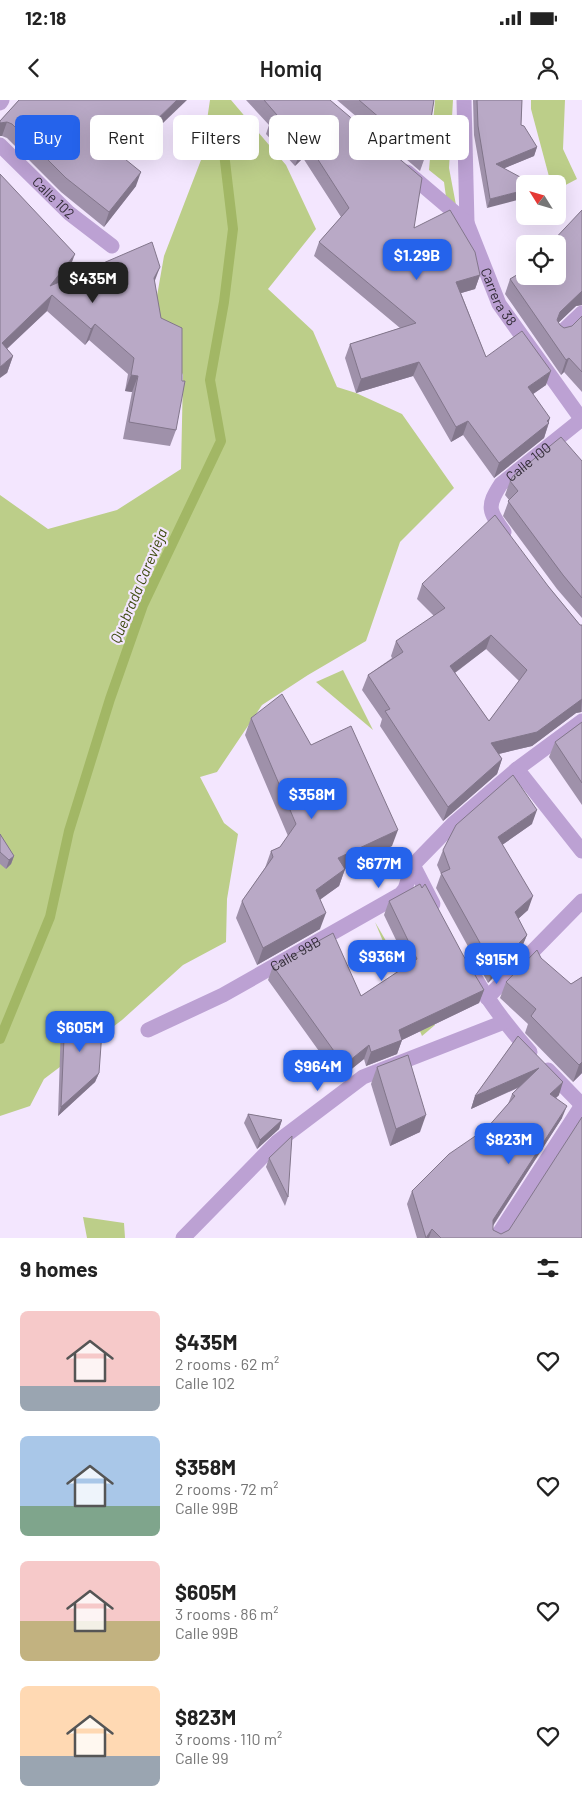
<!DOCTYPE html>
<meta charset="utf-8">
<style>
:root{--surface:#fff;--page:#f6f6f6;--text:#222;--muted:#767676;--accent:#2563eb}
body{margin:0;font-family:Barlow,sans-serif;background:var(--page);color:var(--text);height:100vh;display:flex;flex-direction:column;font-size:19px;white-space:nowrap}
*{box-sizing:border-box;margin:0}
p{font-size:16px;color:var(--muted)}
.icon{flex:none;width:28px;height:28px;fill:none;stroke:currentColor;stroke-width:2;stroke-linecap:round;stroke-linejoin:round}
.map{position:relative;height:1138px;overflow:hidden}
.details{display:flex;flex-direction:column;background:var(--surface);flex:1}
.details>*{flex:none}
.banner{position:absolute;left:15px;top:15px;width:552px;height:45px;display:flex;gap:10px}
.needle{width:32px;rotate:307deg}
.controls{position:absolute;left:516px;top:75px;display:grid;gap:10px}
.controls a{display:grid;place-items:center;width:50px;height:50px;border-radius:8px;background:var(--surface);box-shadow:0 5px 20px #0002;font-size:25px}
.price{position:absolute;translate:-50% -42px;padding:0 11px;border-radius:10px;background:var(--accent);color:#fff;font-size:16px;line-height:32px;filter:drop-shadow(0 1px 2px #0008)}
.price::after{content:'';position:absolute;left:50%;top:30px;width:15px;height:11px;margin-left:-8px;background:inherit;clip-path:polygon(0 0,100% 0,50% 100%)}
.price.selected{background:#222;color:#fff}
ul{padding:0;list-style:none}
li{display:flex;align-items:center;gap:15px;height:125px;padding:0 20px}
li span{display:grid;place-items:center;flex:none;width:140px;height:100px;border-radius:8px;color:#555}
li>.icon{margin-inline-start:auto}
span .icon{width:60px;height:60px;fill:#fffc;stroke-width:1}
li b{font-size:21px}
h2{display:flex;justify-content:space-between;align-items:center;height:60px;padding:0 20px;font-size:21px}
.pill{padding:0 18px;border-radius:8px;background:var(--surface);box-shadow:0 5px 20px #0002;font-size:18px;line-height:45px}
.pill.selected{background:var(--accent);color:#fff}
.status{display:flex;justify-content:space-between;align-items:center;height:35px;padding:0 25px;background:var(--surface);direction:ltr}
.status svg{height:14px;fill:currentColor}
header{display:flex;justify-content:space-between;align-items:center;height:65px;padding:0 20px;background:var(--surface);font-size:22px;font-weight:600}
.map>svg:first-child{display:block}
</style>
<div class="status"><b>12:18</b><svg viewBox="0 0 49 12"><path d="M0 12V9h3v3zM5 12V6h3v6zM10 12V3h3v9zM15 12V0h3v12zM26 1h20v11H26zM47 4h2v5h-2z"/></svg></div>
<header><svg class="icon" aria-label="back" viewBox="0 0 24 24"><path d="M15 5l-7 7 7 7"/></svg>Homiq<svg class="icon" aria-label="person" viewBox="0 0 24 24"><circle cx="12" cy="8" r="4"/><path d="M4 21q1-7 8-7t8 7"/></svg></header>
<div class="map">
<svg width="582" height="1138" viewBox="0 0 582 1138">
<rect width="100%" height="100%" fill="#f3e6fe"/>
<!-- green -->
<g fill="#bcce89">
<path d="M210,0H231L286,65L316,129L268,189L313,231L337,287L356,293L402,314L454,388L400,442L366,541L308,575L262,605L217,672L200,677L224,723L238,734L227,799L226,842L183,865L122,920L44,979L30,1006L0,1016V395L48,429L117,410L181,369L183,275L154,213L164,156L201,60Z"/>
<path d="M435,0H453L449,68L456,105L446,97L444,82L429,70Z"/>
<path d="M531,0H565L563,49L577,79L558,89V84H551L531,9Z"/>
<path d="M343,570L373,630L316,582Z"/>
<path d="M375,822L435,925L422,936Z"/>
<path d="M83,1117L124,1123L125,1138H87Z"/>
</g>
<g fill="none" stroke-linecap="round" stroke-linejoin="round">
<!-- stream -->
<path stroke="#a2b765" stroke-width="10" d="M0,939L50,817L69,731L110,599L143,505L221,341L210,280L224,202L233,129L222,36"/>
<!-- minor -->
<g stroke="#bca1d3" stroke-width="15">
<path d="M464,0L467,123"/>
<path d="M0,3L2,0"/>
<path id="s1" d="M0,45L69,113L112,146"/>
<path id="s2" d="M407,72L467,123L499,204L582,320"/>
<path d="M561,233L582,213"/>
<path id="s3" d="M504,432C489,411 486,407 501,384L582,319"/>
<path d="M517,669L582,751"/>
<path d="M413,765L433,804"/>
<path d="M474,876C490,904 509,928 530,952"/>
<path d="M487,898L582,801"/>
<path id="s4" d="M148,930L223,895L401,794L405,789L413,765L453,724L517,669L582,621"/>
<path d="M548,970L582,1005"/>
<path d="M183,1138L277,1042L363,977L504,922"/>
<path d="M496,1138L582,1005"/>
</g>
</g>
<!-- wall -->
<g fill="#9f91aa" fill-rule="evenodd">
<path d="M19,0L125,59L136,86L104,127L61,92L7,38L2,36L0,21Z"/>
<path d="M246,0H330L414,128L480,175L475,189L461,193L486,257L546,285L533,294L549,323L544,338L494,378L463,335L451,342L413,276L356,293L345,258L350,244L400,228L314,156L319,142L341,117L303,58L295,66L266,34L269,25Z"/>
<path d="M337,0H434L425,57L420,71Z"/>
<path d="M473,0H522L521,25L537,47L534,56L504,68L487,108L474,35Z"/>
<path d="M0,74L69,170L60,182L155,183L176,330L170,346L123,339L132,292L125,291L128,274L89,240L85,245L47,211L7,249L13,256L7,273Z"/>
<path d="M582,110V205L576,206L558,223L560,225L564,228L572,226L582,216V292L564,272L561,275L505,194L510,179L525,176Z"/>
<path d="M582,361V518L557,489L503,416L509,400L505,395L510,381Z"/>
<path d="M422,484L548,486L580,525H582V612L576,613L532,646L499,654L502,659L497,674L443,721L380,626L382,619L362,590L368,575L392,558L391,556L396,541L434,516L417,499ZM486,549L519,581L489,621L455,573Z"/>
<path d="M251,618L311,645L392,746L345,769L339,786L320,799V829L257,865L236,818L242,801L265,768L271,751L280,747L288,736L245,635Z"/>
<path d="M582,622V705L549,657L555,642Z"/>
<path d="M532,724L502,745L528,810L518,819L527,835L521,849L488,883L436,788L441,774L437,765L443,750Z"/>
<path d="M0,734L14,756L11,764L6,769L0,764Z"/>
<path d="M422,788L484,890L479,903L402,940L397,954L366,966L364,959L339,979L268,880L273,866L361,896L408,865L384,815L389,801Z"/>
<path d="M582,877V973L573,982L525,933L528,924L500,898L506,882L571,884Z"/>
<path d="M65,915L99,973L95,982L58,1016L61,924Z"/>
<path d="M518,936L559,995L556,998L562,1018L493,1126V1130L501,1134L582,1138H417L407,1104L412,1091L487,1028L508,1004L512,994L518,988L471,1009L475,996Z"/>
<path d="M377,967L420,1032L390,1046L371,984Z"/>
<path d="M248,1014L282,1020L279,1029L257,1049L244,1023Z"/>
<path d="M269,1058L288,1097L285,1106L266,1067Z"/>
</g>
<!-- shaded-wall -->
<g fill="#82768b">
<path d="M177,0H187L115,69L120,55Z"/>
<path d="M7,22L2,36H0V23Z"/>
<path d="M308,44L303,58L295,66L300,52Z"/>
<path d="M537,47L534,56L493,73L496,64Z"/>
<path d="M141,72L136,86L104,127L109,112Z"/>
<path d="M525,90V98L487,108L490,99Z"/>
<path d="M75,154L69,170L44,203L50,186Z"/>
<path d="M160,167L154,183V178Z"/>
<path d="M480,175L475,189L451,196L456,182Z"/>
<path d="M581,191H582V205L576,206L555,226L560,212Z"/>
<path d="M52,195L47,211L0,255L2,243Z"/>
<path d="M95,224L89,240L85,245L91,229Z"/>
<path d="M13,256L7,273L0,278V267Z"/>
<path d="M569,258L564,272L561,275L566,260Z"/>
<path d="M419,262L413,276L356,293L361,279Z"/>
<path d="M551,271L546,285L523,301L528,287Z"/>
<path d="M131,275L138,276L132,292L125,291Z"/>
<path d="M550,318L544,338L494,378L499,363Z"/>
<path d="M468,321L463,335L451,342L456,327Z"/>
<path d="M491,535L486,549L445,580L450,566Z"/>
<path d="M582,599L581,612L576,613L532,646L485,657L491,643Z"/>
<path d="M502,659L497,674L443,721L448,707Z"/>
<path d="M537,710L532,724L492,752L498,737Z"/>
<path d="M398,730L392,746L332,775L338,758Z"/>
<path d="M14,756L11,764L6,769L9,760Z"/>
<path d="M345,769L339,786L310,807L316,790Z"/>
<path d="M533,796L528,810L509,827L515,812Z"/>
<path d="M326,813L320,829L257,865L263,848Z"/>
<path d="M527,835L521,849L488,883L494,868Z"/>
<path d="M484,890L479,903L402,940L397,954L366,966L371,952L399,930Z"/>
<path d="M369,945L364,959L339,979L344,965Z"/>
<path d="M582,962V973L573,982L579,965Z"/>
<path d="M539,968L534,980L471,1009L475,996Z"/>
<path d="M99,973L95,982L58,1016L61,1007Z"/>
<path d="M563,982L559,995L546,1007L550,994Z"/>
<path d="M567,1006L562,1018L488,1133L493,1120Z"/>
<path d="M426,1015L420,1032L390,1046L396,1029Z"/>
<path d="M282,1020L279,1029L257,1049L260,1040Z"/>
<path d="M432,1129L429,1138H426Z"/>
</g>
<!-- building -->
<g fill="#b9a9c6" stroke="#82768b" fill-rule="evenodd">
<path d="M19,0H177L120,55L141,72L109,112L66,78L12,24L7,22L0,23V21Z"/>
<path d="M264,0H330L422,78L414,128L450,110L475,152L480,175L456,182L486,257L522,231L551,271L528,287L550,318L547,321L549,323L499,363L468,321L456,327L419,262L361,279L350,244L416,223L319,142L349,108L308,44L300,52L271,20L277,15Z"/>
<path d="M359,0H434L425,57Z"/>
<path d="M477,0H522L521,25L524,26L537,47L496,64L533,84H525V90L490,99L478,26Z"/>
<path d="M0,74L75,154L50,186L152,142L160,167L154,178L161,218L182,228V281H185L176,330L129,322L138,276L131,275L134,258L95,224L91,229L52,195L2,243L13,256L0,267Z"/>
<path d="M582,110V191L560,212L557,220L560,225L564,228L572,226L582,216V272L569,258L566,260L510,179L525,170V176H558V144H550Z"/>
<path d="M561,337L582,361V498L563,475L508,401L518,391L510,381L513,376Z"/>
<path d="M495,415L548,486L580,525H582V599L537,632L491,643L502,659L448,707L385,611L390,609L368,575L403,552L396,541L445,508L422,484ZM491,535L527,570L489,621L450,566Z"/>
<path d="M282,594L311,645L351,626L398,730L338,758L345,769L316,790L326,813L263,848L242,801L273,757L271,751L280,747L296,724L251,618Z"/>
<path d="M582,622V683L555,642Z"/>
<path d="M513,675L537,710L498,737L533,796L515,812L527,835L494,868L441,773L450,769L443,750L456,725Z"/>
<path d="M0,734L14,756L9,760L0,752Z"/>
<path d="M420,784L422,788L425,784L463,855L484,890L399,930L402,940L371,952L369,945L344,965L273,866L333,833L361,896L417,859L389,801Z"/>
<path d="M537,850L541,858L571,884L582,877V962L579,965L531,916L536,909L506,882Z"/>
<path d="M65,915L103,917L99,973L61,1007Z"/>
<path d="M518,936L563,982L550,994L567,1006L493,1120V1130L501,1134L509,1130L582,1017V1138H441L432,1129L426,1138L412,1091L449,1054L487,1028L515,996L512,994L539,968L475,996Z"/>
<path d="M408,955L426,1015L396,1029L377,967Z"/>
<path d="M248,1014L282,1020L260,1040Z"/>
<path d="M292,1036L288,1097L269,1058Z"/>
</g>
<g text-anchor="middle" stroke-width="4.5" stroke-linejoin="round" paint-order="stroke">
<!-- street labels -->
<g font-size="14" fill="#2f2934" stroke="#f3e6fe">
<text dy="5" stroke="none"><textPath href="#s1" startOffset="75">Calle 102</textPath></text>
<text dy="5" stroke="none"><textPath href="#s2" startOffset="159">Carrera 38</textPath></text>
<text dy="5" stroke="none"><textPath href="#s3" startOffset="89">Calle 100</textPath></text>
<text dy="5" stroke="none"><textPath href="#s4" startOffset="166">Calle 99B</textPath></text>
</g>
<!-- water labels -->
<g font-size="15" font-style="italic" fill="#3f4c10" stroke="#f3e6fe">
<text transform="translate(139 486) rotate(-67)" y="5">Quebrada Carevieja</text>
</g>
</g>
</svg>
<div class="controls">
<a><svg class="needle" viewBox="-14 -14 28 28"><path d="M0-13l5 13h-10z" fill="#e53935"/><path d="M0 13l5-13h-10z" fill="#767676"/></svg></a>
<a><svg class="icon" aria-label="locate" viewBox="0 0 24 24"><circle cx="12" cy="12" r="6"/><path d="M12 2v4M12 18v4M2 12h4M18 12h4"/></svg></a>
</div>
<b class="price" style="left:417px;top:181px">$1.29B</b>
<b class="price selected" style="left:93px;top:204px">$435M</b>
<b class="price" style="left:312px;top:720px">$358M</b>
<b class="price" style="left:379px;top:789px">$677M</b>
<b class="price" style="left:382px;top:882px">$936M</b>
<b class="price" style="left:497px;top:885px">$915M</b>
<b class="price" style="left:80px;top:953px">$605M</b>
<b class="price" style="left:318px;top:992px">$964M</b>
<b class="price" style="left:509px;top:1065px">$823M</b>
<div class="banner">
<a class="pill selected">Buy</a>
<a class="pill">Rent</a>
<a class="pill">Filters</a>
<a class="pill">New</a>
<a class="pill">Apartment</a>
</div>
</div>
<section class="details">
<h2>9 homes<svg class="icon" aria-label="filters" viewBox="0 0 24 24"><path d="M4 7h16M4 17h16"/><circle cx="9" cy="7" r="2"/><circle cx="15" cy="17" r="2"/></svg></h2>
<ul>
<li><span style="background:linear-gradient(#f6c9c9 75%,#9aa5b1 0)"><svg class="icon" aria-label="home" viewBox="0 0 24 24"><path d="M3 11l9-7 9 7M6 9v11h12V9"/></svg></span><div><b>$435M</b><p>2 rooms · 62 m²</p><p>Calle 102</p></div><svg class="icon" aria-label="heart" viewBox="0 0 24 24"><path d="M12 20l-8-8c-3-5 5-10 8-4 3-6 11-1 8 4z"/></svg></li>
<li><span style="background:linear-gradient(#a9c7e8 70%,#7fa58c 0)"><svg class="icon" aria-label="home" viewBox="0 0 24 24"><path d="M3 11l9-7 9 7M6 9v11h12V9"/></svg></span><div><b>$358M</b><p>2 rooms · 72 m²</p><p>Calle 99B</p></div><svg class="icon" aria-label="heart" viewBox="0 0 24 24"><path d="M12 20l-8-8c-3-5 5-10 8-4 3-6 11-1 8 4z"/></svg></li>
<li><span style="background:linear-gradient(#f6c9c9 60%,#c2b280 0)"><svg class="icon" aria-label="home" viewBox="0 0 24 24"><path d="M3 11l9-7 9 7M6 9v11h12V9"/></svg></span><div><b>$605M</b><p>3 rooms · 86 m²</p><p>Calle 99B</p></div><svg class="icon" aria-label="heart" viewBox="0 0 24 24"><path d="M12 20l-8-8c-3-5 5-10 8-4 3-6 11-1 8 4z"/></svg></li>
<li><span style="background:linear-gradient(#ffd9b3 70%,#9aa5b1 0)"><svg class="icon" aria-label="home" viewBox="0 0 24 24"><path d="M3 11l9-7 9 7M6 9v11h12V9"/></svg></span><div><b>$823M</b><p>3 rooms · 110 m²</p><p>Calle 99</p></div><svg class="icon" aria-label="heart" viewBox="0 0 24 24"><path d="M12 20l-8-8c-3-5 5-10 8-4 3-6 11-1 8 4z"/></svg></li>
</ul>
</section>
